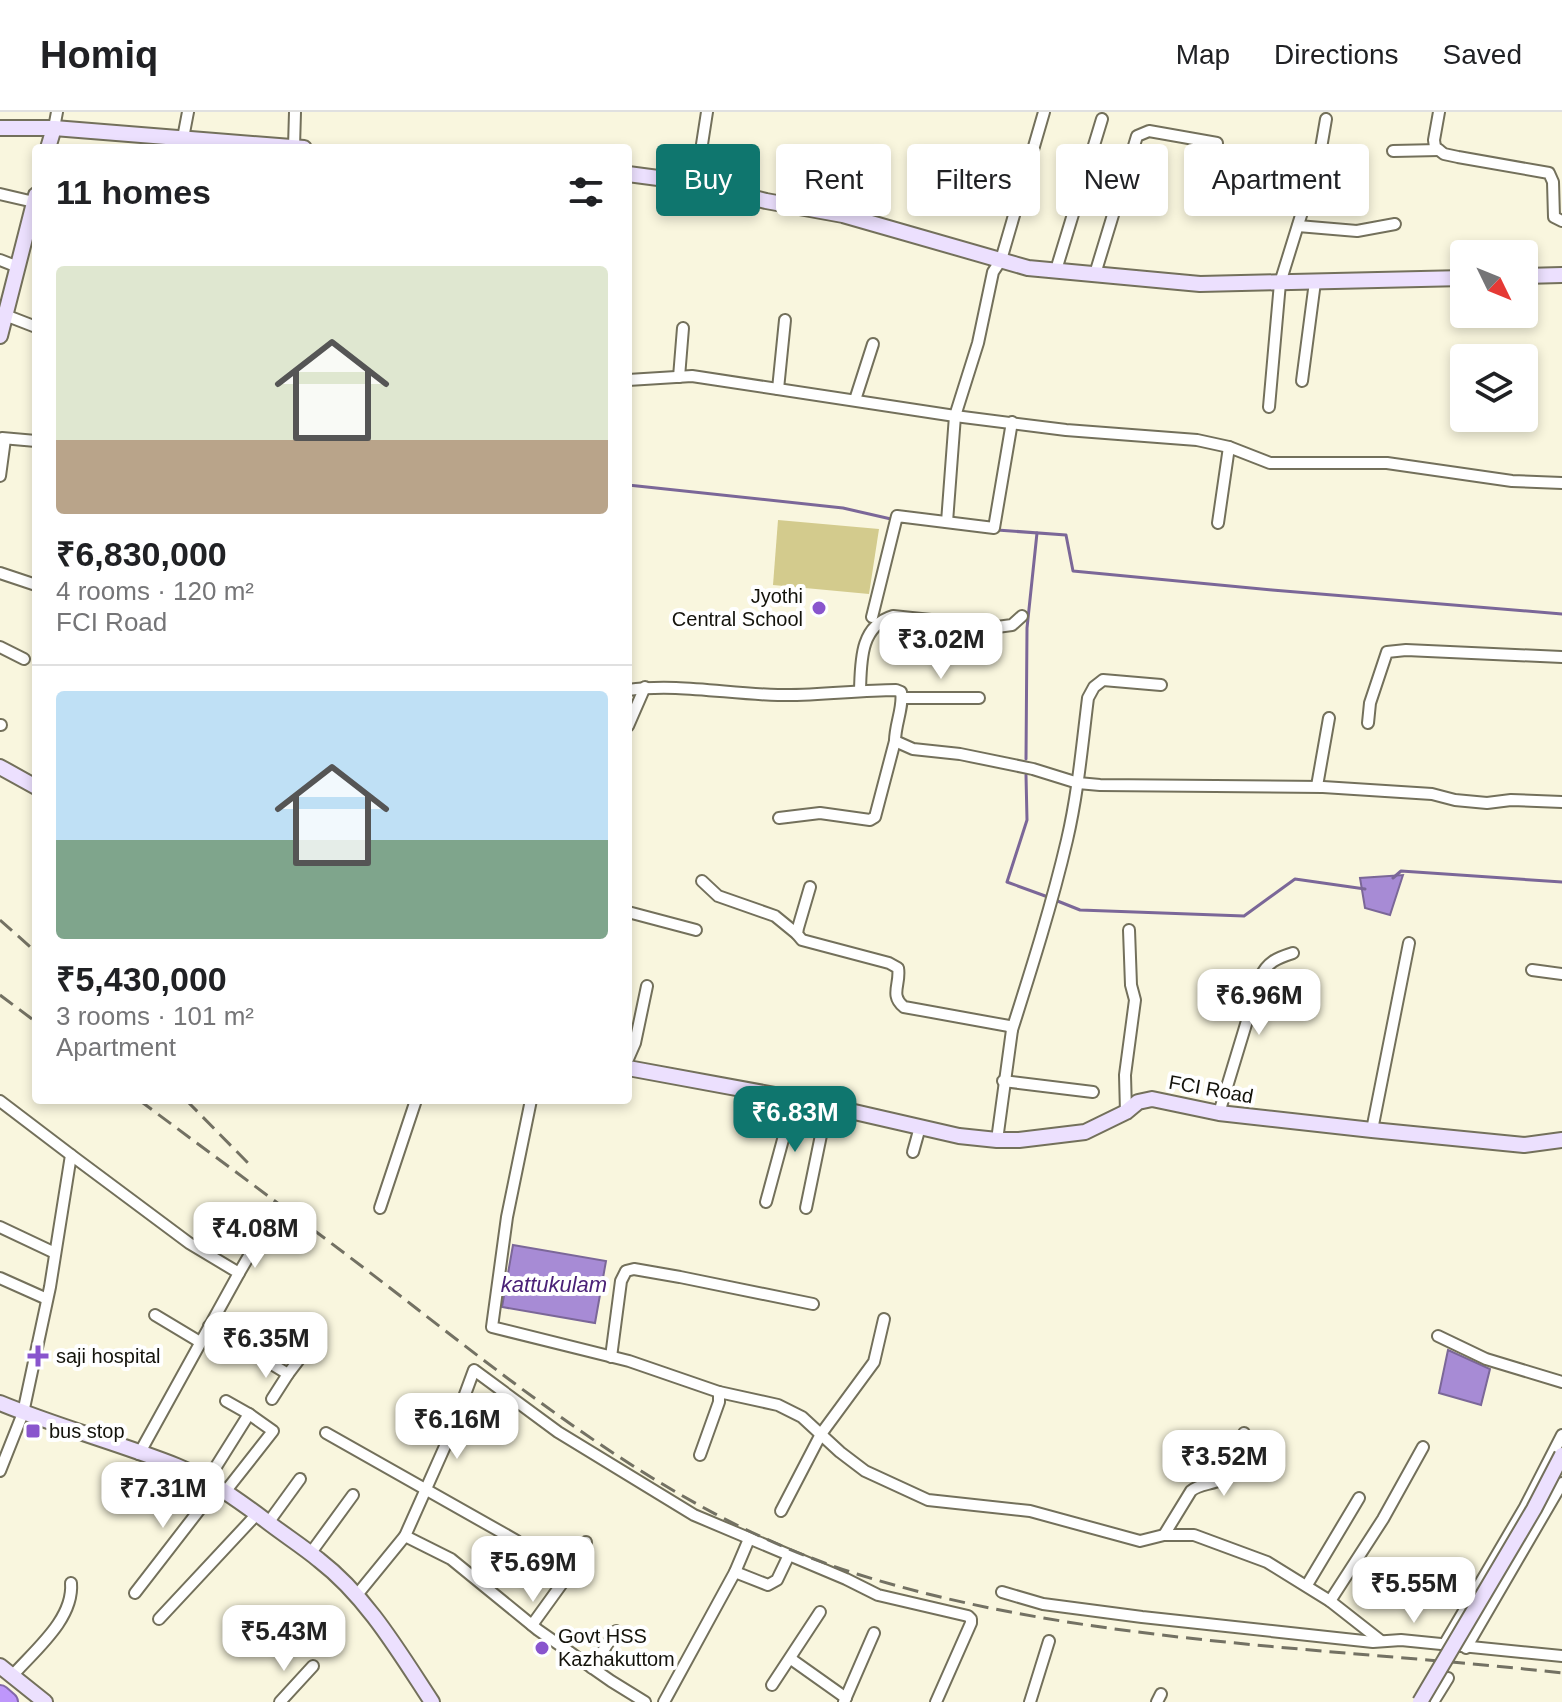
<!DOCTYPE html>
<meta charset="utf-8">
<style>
:root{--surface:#fff;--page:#f6f6f6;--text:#202124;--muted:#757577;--line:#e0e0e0;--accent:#0f766e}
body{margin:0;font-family:Helvetica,sans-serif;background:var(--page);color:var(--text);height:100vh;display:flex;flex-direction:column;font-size:30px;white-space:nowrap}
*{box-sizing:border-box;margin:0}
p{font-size:26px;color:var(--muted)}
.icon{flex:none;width:44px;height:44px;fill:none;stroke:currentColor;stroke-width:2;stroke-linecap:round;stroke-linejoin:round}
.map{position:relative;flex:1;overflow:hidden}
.details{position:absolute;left:32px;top:32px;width:600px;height:960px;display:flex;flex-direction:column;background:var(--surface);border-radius:8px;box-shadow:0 4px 12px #0003}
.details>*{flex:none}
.top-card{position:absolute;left:656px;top:32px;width:760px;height:72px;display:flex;gap:16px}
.needle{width:52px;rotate:133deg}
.buttons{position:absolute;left:1450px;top:128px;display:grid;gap:16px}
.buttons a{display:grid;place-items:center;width:88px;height:88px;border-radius:8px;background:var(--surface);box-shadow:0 4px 12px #0003;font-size:40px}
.price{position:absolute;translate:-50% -68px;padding:0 18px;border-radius:16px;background:#fff;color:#222;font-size:26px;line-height:52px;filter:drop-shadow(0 2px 4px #0008)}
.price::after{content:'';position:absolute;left:50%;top:48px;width:24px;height:18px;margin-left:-12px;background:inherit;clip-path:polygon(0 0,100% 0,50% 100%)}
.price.active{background:var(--accent);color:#fff}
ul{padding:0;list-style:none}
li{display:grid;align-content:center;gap:16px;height:424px;padding:0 24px}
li+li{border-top:2px solid var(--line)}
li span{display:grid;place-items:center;height:248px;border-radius:8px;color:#555}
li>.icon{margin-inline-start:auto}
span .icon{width:144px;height:144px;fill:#fffc;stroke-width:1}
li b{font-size:34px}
h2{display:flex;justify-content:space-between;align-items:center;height:96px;padding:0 24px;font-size:34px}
.tag{padding:0 28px;border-radius:8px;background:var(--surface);box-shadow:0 4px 12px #0003;font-size:28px;line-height:72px}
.tag.active{background:var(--accent);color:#fff}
header{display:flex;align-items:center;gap:48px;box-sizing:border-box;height:112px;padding:0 40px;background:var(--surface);border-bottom:2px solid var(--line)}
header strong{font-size:38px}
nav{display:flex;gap:44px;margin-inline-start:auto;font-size:28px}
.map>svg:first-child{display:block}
</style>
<header>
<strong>Homiq</strong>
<nav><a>Map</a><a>Directions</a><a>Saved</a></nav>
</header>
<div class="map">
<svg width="1562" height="1590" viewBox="0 0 1562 1590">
<rect width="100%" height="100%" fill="#f9f6de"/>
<!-- green -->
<path fill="#d3cb8d" d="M778,408L879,417L869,482L773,473Z"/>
<!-- water -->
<g fill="#a78bd5" stroke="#7b6798" stroke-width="2">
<path d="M1403,763L1390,803L1365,796L1360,766Z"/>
<path d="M513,1133L606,1149L595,1211L502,1195Z"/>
<path d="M1448,1238L1490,1257L1481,1293L1439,1281Z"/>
</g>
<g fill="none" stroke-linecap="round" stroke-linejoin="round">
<!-- stream -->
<g stroke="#7b6798" stroke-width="3">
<path d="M628,373L843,396L891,407"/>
<path d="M997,418L1066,423L1073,459L1272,478L1562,502"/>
<path d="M1026,647L1027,516L1037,421"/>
<path d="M1026,663L1027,708L1007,770L1048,785"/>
<path d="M1393,766L1401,759L1562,770"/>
<path d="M1055,788L1080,798L1244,804L1295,767L1365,777"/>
</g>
<defs>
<g id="street">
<path d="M1439,0L1434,28L1435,35L1444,42L1458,45L1549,61L1553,70L1554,105L1562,109"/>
<path d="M54,16L57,0"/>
<path d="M183,26L188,0"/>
<path d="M294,35L295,0"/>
<path d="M1393,39L1439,38"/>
<path d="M696,71L707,0"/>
<path d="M0,82L34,90"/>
<path d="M1298,114L1357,119L1395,112"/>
<path d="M0,148L18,155"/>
<path d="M1056,158L1102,7"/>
<path d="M1095,162L1137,24L1149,19L1217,31"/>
<path d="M5,203L36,215"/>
<path d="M679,265L683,216"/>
<path d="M628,268L692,264L955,304L1066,318L1197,328L1229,335L1270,351H1387L1512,369L1562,371"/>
<path d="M1302,269L1315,170"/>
<path d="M778,277L785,208"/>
<path d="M855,288L873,232"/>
<path d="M1269,295L1280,171L1320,42L1326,7"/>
<path d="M2,326L36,329"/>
<path d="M0,364L5,327"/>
<path d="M947,410L955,304L978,231L993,160L1001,148L1044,0"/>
<path d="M1218,411L1229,335"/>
<path d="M0,461L36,473"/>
<path d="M872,505L897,404L994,416L1012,310"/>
<path d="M0,535L24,547"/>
<path d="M628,578C677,571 728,582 778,583C818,584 857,578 896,578L901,580C904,594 895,612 895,629L913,637L960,642L1033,657L1078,671L1100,673L1323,675L1432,682L1455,688L1487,691L1511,688L1562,690"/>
<path d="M860,578C861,549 860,514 893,504L997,515L1012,513L1022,504"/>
<path d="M903,586H979"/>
<path d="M1368,611L1370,591L1387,540L1406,538L1562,545"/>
<path d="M0,613H1"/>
<path d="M628,614L645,575"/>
<path d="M1317,674L1329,606"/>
<path d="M779,706L820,701L870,708L875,705L895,629"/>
<path d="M702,769L718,784L775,804L797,822"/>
<path d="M810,775L798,816L797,822L802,828L889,851L898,856C901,872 889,883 904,895L1009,914L1012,918L997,1028"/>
<path d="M628,800L696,818"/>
<path d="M1532,858L1562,862"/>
<path d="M1012,918C1032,855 1052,792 1067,728C1078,681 1082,634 1088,586L1094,575L1103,568L1161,573"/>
<path d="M628,947L635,931L647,874"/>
<path d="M1003,969L1093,980"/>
<path d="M531,988L507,1105L492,1215L629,1249L719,1280V1290L700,1343"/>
<path d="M0,989L71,1043L50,1175L23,1301L0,1359"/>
<path d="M1126,1000L1125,963L1135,888L1131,873L1129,818"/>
<path d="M1219,1001L1260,866C1267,850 1277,846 1293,841"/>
<path d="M1372,1018L1409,831"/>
<path d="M913,1040L920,1015"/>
<path d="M71,1043L189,1131L239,1161L139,1342"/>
<path d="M766,1090L794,987"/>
<path d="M380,1096L416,988"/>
<path d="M806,1096L827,994"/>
<path d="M0,1115L55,1141"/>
<path d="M239,1161L268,1111"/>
<path d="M0,1166L47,1187"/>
<path d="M155,1203L200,1230"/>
<path d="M209,1214L288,1262L310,1233"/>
<path d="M1438,1224L1486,1247L1562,1270"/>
<path d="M611,1245L621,1169L626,1159L634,1157L680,1165L813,1192"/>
<path d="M719,1280L778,1293L802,1305L840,1340L865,1359L928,1388L1030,1399L1140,1429L1164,1423H1194L1267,1450L1330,1489L1381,1529"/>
<path d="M272,1287L288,1262"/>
<path d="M326,1321L517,1429"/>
<path d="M207,1369L249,1302"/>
<path d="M225,1380L273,1319L249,1302L226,1289"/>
<path d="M781,1399L821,1322L874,1250L884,1207"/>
<path d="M268,1411L300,1367"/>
<path d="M1164,1423L1191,1379C1201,1370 1215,1374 1225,1364L1244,1321"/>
<path d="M405,1424L451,1447L538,1518L611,1569L645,1590"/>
<path d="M310,1442L353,1383"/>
<path d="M735,1460L768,1473L777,1468L788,1445"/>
<path d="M1307,1473L1359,1386"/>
<path d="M1002,1480L1043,1492L1142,1505L1373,1530L1401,1528L1562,1544"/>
<path d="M135,1481L217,1375"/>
<path d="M356,1484L405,1424L450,1323L474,1258L558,1320L694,1403L846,1467L878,1483L968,1504L971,1507V1511L936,1590"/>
<path d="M1330,1489L1383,1407L1423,1335"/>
<path d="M159,1507L257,1402"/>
<path d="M532,1513L571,1459L586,1430"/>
<path d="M1444,1533L1525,1395L1562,1323"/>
<path d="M1466,1536L1562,1371"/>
<path d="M791,1547L846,1586"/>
<path d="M592,1556L616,1519"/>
<path d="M12,1564C35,1538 74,1507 71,1471"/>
<path d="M772,1573L820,1500"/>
<path d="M1435,1587L1448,1566"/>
<path d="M280,1590L313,1554"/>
<path d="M664,1590L735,1460L749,1427"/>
<path d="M844,1590L874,1521"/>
<path d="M1030,1590L1049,1529"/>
<path d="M1157,1590L1161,1582"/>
</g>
<g id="secondary">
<path d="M0,16H54L304,36"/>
<path d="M48,36L54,16"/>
<path d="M628,62L696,71L766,89L843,103L1028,156L1200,172L1464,166"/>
<path d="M1524,164L1562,163"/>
<path d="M0,224L36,83"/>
<path d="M0,655L36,675"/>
<path d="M628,956L802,988L959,1024L997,1028H1019L1085,1020L1126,1000L1138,990L1152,987L1219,1001L1372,1018L1524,1033L1562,1028"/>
<path d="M0,1291C58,1315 119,1331 177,1354C209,1367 238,1388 265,1408C283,1422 302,1434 319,1448C367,1485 399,1540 432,1590"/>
<path d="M0,1554L45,1590"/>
</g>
<path id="highway" d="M0,1583L8,1590"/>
</defs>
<!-- street casing -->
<use href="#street" stroke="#73705b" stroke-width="14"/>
<!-- secondary casing -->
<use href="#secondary" stroke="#73705b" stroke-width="18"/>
<!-- highway casing -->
<use href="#highway" stroke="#8268a7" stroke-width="22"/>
<!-- street -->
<use href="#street" stroke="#fff" stroke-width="10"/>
<!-- secondary -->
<use href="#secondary" stroke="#ece0fe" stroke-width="14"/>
<!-- highway -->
<use href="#highway" stroke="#be96fb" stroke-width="18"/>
<!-- rail -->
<g stroke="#737163" stroke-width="3" stroke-dasharray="16 8" stroke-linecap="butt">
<path d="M0,808L36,840"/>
<path d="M0,883L36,910"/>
<path d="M139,988C230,1056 322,1123 412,1193C549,1299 689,1409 857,1462C1079,1532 1331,1535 1562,1561"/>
<path d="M186,988L251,1054"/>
</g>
<defs>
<path id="secondary-bridge" d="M1420,1590L1534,1397L1562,1343"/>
</defs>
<!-- secondary-bridge casing -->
<use href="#secondary-bridge" stroke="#73705b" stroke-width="18" stroke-linecap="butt"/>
<!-- secondary-bridge -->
<use href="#secondary-bridge" stroke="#ece0fe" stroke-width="14"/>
</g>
<!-- markers -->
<g fill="#8955cd" stroke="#fff" stroke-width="3">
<circle cx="819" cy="496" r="8"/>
<path d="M34 1232h8v8h8v8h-8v8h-8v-8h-8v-8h8z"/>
<rect x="25" y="1311" width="16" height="16" rx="4"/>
<circle cx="542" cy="1536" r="8"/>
</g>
<g text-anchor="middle" stroke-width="8" stroke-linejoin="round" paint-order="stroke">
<!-- poi labels -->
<g font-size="20" fill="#14130b" stroke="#fff" text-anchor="start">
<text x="803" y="491" text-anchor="end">Jyothi<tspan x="803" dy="23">Central School</tspan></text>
<text x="56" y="1251">saji hospital</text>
<text x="49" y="1326">bus stop</text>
<text x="558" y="1531">Govt HSS<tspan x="558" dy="23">Kazhakuttom</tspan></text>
</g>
<!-- street labels -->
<g font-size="20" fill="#14130b" stroke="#fff">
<text transform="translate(1211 977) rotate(10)" y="7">FCI Road</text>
</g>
<!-- water labels -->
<g font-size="22" font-style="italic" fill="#4a2177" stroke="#fff">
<text x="554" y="1180">kattukulam</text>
</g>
</g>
</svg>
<div class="buttons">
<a><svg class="needle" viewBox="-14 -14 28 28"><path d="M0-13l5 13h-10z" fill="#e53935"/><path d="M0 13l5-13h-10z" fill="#757577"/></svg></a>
<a><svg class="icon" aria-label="layers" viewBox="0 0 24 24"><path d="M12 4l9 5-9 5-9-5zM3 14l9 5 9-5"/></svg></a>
</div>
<b class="price" style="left:941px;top:569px">₹3.02M</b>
<b class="price" style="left:1259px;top:925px">₹6.96M</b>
<b class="price active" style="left:795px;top:1042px">₹6.83M</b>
<b class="price" style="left:255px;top:1158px">₹4.08M</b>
<b class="price" style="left:266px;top:1268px">₹6.35M</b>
<b class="price" style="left:457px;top:1349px">₹6.16M</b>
<b class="price" style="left:1224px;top:1386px">₹3.52M</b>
<b class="price" style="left:163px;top:1418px">₹7.31M</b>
<b class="price" style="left:533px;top:1492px">₹5.69M</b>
<b class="price" style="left:1414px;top:1513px">₹5.55M</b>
<b class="price" style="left:284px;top:1561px">₹5.43M</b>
<div class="top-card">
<a class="tag active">Buy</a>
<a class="tag">Rent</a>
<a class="tag">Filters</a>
<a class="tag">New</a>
<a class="tag">Apartment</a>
</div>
<section class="details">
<h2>11 homes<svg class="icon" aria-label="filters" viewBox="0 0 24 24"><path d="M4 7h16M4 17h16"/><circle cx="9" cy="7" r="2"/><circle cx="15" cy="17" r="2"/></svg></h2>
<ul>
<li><span style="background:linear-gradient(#dfe7d0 70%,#b9a48a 0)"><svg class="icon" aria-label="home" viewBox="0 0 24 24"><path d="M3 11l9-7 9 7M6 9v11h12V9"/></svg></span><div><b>₹6,830,000</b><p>4 rooms · 120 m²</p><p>FCI Road</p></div></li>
<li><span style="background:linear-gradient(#bfe0f5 60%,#7fa58c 0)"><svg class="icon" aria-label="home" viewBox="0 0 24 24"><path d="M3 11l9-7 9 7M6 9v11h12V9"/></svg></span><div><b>₹5,430,000</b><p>3 rooms · 101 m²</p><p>Apartment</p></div></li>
</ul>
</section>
</div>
